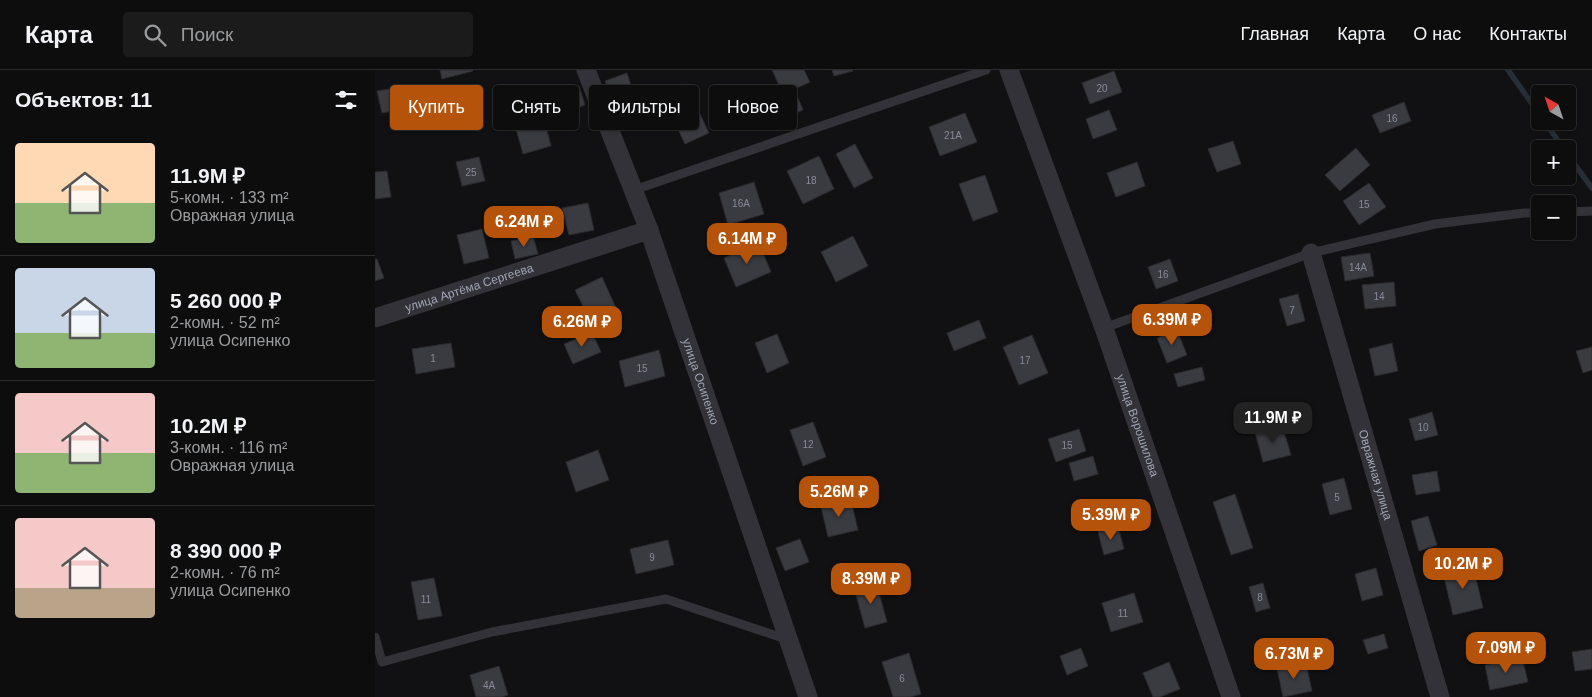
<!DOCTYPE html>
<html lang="ru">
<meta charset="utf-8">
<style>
:root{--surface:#0d0d0e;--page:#1b1b1c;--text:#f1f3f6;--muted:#9a9c9e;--line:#2d2d2e;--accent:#b45309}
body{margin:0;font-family:Helvetica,sans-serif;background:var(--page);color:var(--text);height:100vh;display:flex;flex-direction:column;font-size:19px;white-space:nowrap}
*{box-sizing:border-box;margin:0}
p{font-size:16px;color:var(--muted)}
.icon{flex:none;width:28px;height:28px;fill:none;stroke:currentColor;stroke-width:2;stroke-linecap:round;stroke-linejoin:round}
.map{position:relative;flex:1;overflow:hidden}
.side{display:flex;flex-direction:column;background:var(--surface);width:375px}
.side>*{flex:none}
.hud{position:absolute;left:15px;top:15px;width:475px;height:45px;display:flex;gap:10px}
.needle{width:32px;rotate:320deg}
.tools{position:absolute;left:1156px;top:15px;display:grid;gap:10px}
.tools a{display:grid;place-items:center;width:45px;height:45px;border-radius:5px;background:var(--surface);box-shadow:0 1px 4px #0004,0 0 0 1px var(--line);font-size:25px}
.price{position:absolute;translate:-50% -42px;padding:0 11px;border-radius:10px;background:var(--accent);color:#fff;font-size:16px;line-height:32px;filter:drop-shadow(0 1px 2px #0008)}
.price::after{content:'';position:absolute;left:50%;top:30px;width:15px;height:11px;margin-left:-8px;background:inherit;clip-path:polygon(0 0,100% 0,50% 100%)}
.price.on{background:#222;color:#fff}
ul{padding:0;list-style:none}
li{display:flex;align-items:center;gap:15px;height:125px;padding:0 15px}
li+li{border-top:1px solid var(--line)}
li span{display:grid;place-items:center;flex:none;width:140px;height:100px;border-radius:5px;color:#555}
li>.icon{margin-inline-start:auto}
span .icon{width:60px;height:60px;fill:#fffc;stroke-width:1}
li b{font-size:21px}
h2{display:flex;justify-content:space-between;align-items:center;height:60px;padding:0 15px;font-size:21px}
.pill{padding:0 18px;border-radius:5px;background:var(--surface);box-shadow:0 1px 4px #0004,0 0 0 1px var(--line);font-size:18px;line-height:45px}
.pill.on{background:var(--accent);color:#fff}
header{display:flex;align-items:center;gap:30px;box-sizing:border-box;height:70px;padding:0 25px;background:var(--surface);border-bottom:1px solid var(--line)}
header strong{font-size:24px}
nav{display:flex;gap:28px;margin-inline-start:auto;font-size:18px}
.search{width:350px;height:45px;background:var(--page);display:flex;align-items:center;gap:12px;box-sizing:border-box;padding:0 18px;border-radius:5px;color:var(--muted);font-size:19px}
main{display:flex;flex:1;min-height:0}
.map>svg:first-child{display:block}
</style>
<header>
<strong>Карта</strong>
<div class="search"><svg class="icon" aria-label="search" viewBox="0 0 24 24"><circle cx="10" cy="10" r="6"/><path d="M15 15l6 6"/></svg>Поиск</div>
<nav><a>Главная</a><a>Карта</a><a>О нас</a><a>Контакты</a></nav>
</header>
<main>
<section class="side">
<h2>Объектов: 11<svg class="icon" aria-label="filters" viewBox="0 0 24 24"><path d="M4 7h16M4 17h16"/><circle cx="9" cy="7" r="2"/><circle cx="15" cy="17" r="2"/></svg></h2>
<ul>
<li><span style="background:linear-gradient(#ffd9b3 60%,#8fb573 0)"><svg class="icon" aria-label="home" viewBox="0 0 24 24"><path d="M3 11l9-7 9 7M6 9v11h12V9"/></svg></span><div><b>11.9M ₽</b><p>5-комн. · 133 m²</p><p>Овражная улица</p></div></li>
<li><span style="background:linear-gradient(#c9d6e8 65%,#8fb573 0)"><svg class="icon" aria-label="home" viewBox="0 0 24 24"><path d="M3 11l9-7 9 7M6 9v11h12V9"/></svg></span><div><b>5 260 000 ₽</b><p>2-комн. · 52 m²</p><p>улица Осипенко</p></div></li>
<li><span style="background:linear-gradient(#f6c9c9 60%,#8fb573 0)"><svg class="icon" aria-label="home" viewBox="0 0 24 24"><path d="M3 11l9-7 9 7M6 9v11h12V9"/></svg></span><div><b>10.2M ₽</b><p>3-комн. · 116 m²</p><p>Овражная улица</p></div></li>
<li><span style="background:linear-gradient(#f6c9c9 70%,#b9a48a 0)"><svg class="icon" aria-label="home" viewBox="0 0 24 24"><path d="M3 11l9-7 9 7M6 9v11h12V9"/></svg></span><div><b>8 390 000 ₽</b><p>2-комн. · 76 m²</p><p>улица Осипенко</p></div></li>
</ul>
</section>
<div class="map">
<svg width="1217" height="627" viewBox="0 0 1217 627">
<rect width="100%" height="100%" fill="#111113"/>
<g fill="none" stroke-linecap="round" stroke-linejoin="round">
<!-- stream -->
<g stroke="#262e37" stroke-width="5.5">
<path d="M1133,0L1165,45"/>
<path d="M1169,51L1189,79"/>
<path d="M1192,84L1217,118"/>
</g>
</g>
<!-- building -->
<g fill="#3a3b41" stroke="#2b2b2f">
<path d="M65,0H98V1L67,9Z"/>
<path d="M397,0H429L435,12L408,24Z"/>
<path d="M457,0H477L478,1L459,6Z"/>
<path d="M739,1L747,22L715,34L707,13Z"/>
<path d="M252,3L260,28L238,35L230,11Z"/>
<path d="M311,14L334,63L310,74L287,26Z"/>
<path d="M204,16L210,35L184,43L178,25Z"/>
<path d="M20,18L24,40L7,43L2,21Z"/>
<path d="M420,21L428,40L397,54L389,35Z"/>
<path d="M1029,32L1036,51L1005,63L997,45Z"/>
<path d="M734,40L742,60L718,69L711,49Z"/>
<path d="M590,43L602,72L565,86L554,57Z"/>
<path d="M168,45L176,76L148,84L139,52Z"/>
<path d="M858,71L866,94L842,102L833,79Z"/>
<path d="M480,74L498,108L479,118L461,84Z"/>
<path d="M981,78L995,95L965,121L950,105Z"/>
<path d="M444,86L459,119L428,134L412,101Z"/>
<path d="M104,87L110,111L87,116L81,92Z"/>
<path d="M762,92L770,116L741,127L732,103Z"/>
<path d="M12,101L16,127L0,129V102Z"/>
<path d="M610,105L623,142L598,151L584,114Z"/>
<path d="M379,112L389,144L353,155L344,123Z"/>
<path d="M994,113L1011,137L984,155L968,131Z"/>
<path d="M213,133L219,160L194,165L187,138Z"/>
<path d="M107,159L114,188L89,194L82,165Z"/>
<path d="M158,166L163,184L140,189L136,171Z"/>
<path d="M478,166L493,196L461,212L446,182Z"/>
<path d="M384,173L396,202L361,217L349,188Z"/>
<path d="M995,183L999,206L970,211L966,187Z"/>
<path d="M0,189H2L9,208L0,211Z"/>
<path d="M795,189L803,211L781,219L773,197Z"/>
<path d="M227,207L241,238L215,250L200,220Z"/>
<path d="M1019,212L1021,236L990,239L987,215Z"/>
<path d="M923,224L930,251L912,256L904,229Z"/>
<path d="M604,250L611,268L579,281L572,263Z"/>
<path d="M802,260L812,285L792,293L782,268Z"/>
<path d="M217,262L226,282L198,294L189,274Z"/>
<path d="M402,264L414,293L392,303L380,273Z"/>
<path d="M657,265L673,303L644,315L628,277Z"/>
<path d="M76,273L80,297L41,304L37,279Z"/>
<path d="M1017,273L1023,301L1000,306L994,279Z"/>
<path d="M1217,277V300L1208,303L1201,281Z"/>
<path d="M284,280L290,306L250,317L244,291Z"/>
<path d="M827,297L830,310L803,317L799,304Z"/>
<path d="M1057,342L1063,365L1040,371L1034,349Z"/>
<path d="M438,352L451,387L428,396L415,360Z"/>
<path d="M907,355L916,385L888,392L880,362Z"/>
<path d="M704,359L711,381L681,392L673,369Z"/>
<path d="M223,380L234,410L201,422L191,392Z"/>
<path d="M718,386L723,404L699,411L694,393Z"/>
<path d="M1062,401L1065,421L1041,425L1037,405Z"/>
<path d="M969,408L977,439L955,445L947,414Z"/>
<path d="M860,424L878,478L856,485L838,432Z"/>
<path d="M476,430L483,460L453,467L446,437Z"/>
<path d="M1053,446L1062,475L1044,481L1036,451Z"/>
<path d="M743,456L749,479L729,485L723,462Z"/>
<path d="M425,469L434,492L410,501L401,478Z"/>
<path d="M293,470L299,495L261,504L255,479Z"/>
<path d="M1098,496L1108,538L1078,545L1068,503Z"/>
<path d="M1001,498L1008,525L987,531L980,504Z"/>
<path d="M59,508L67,546L43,550L36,512Z"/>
<path d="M501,512L512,552L490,558L479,518Z"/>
<path d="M888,513L895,538L881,542L874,517Z"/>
<path d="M759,523L768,552L736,562L727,533Z"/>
<path d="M1009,564L1013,578L993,584L988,570Z"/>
<path d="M706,578L713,596L692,605L685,586Z"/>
<path d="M1217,579V599L1200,601L1197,582Z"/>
<path d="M534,583L546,624L536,627H518L507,592Z"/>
<path d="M1147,587L1153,612L1115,620L1110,595Z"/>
<path d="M794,592L805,619L785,627H778L768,603Z"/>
<path d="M931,593L937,621L908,627L902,599Z"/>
<path d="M124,596L133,625L127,627H101L95,605Z"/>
</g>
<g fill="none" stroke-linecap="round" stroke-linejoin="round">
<!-- service -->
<g stroke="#323238" stroke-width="9">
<path d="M259,120L611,0"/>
<path d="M1192,142L1217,141"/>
<path d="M729,258L936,183L1060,154L1149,143H1165"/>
<path d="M0,567L7,592L117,562L291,529L414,570"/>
</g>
<!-- minor -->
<g stroke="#323238" stroke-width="19">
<path id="s1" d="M211,0L274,160L433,627"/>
<path id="s2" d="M634,0L729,258L856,627"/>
<path id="s3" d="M936,183L1065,627"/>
<path id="s4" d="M0,248L274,160"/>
</g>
</g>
<g text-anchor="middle" stroke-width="4" stroke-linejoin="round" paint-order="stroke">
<!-- number labels -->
<g font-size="10" fill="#878a98">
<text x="727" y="22">20</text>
<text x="1017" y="52">16</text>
<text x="578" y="69">21А</text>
<text x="96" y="106">25</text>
<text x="436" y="114">18</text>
<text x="366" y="137">16А</text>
<text x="989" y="138">15</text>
<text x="983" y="201">14А</text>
<text x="788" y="208">16</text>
<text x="1004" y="230">14</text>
<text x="917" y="244">7</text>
<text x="58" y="292">1</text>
<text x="650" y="294">17</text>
<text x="267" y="302">15</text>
<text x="1048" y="361">10</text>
<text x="433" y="378">12</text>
<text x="692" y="379">15</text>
<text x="962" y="431">5</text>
<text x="277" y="491">9</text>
<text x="885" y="531">8</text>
<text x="51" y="533">11</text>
<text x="748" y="547">11</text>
<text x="527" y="612">6</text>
<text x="114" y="619">4А</text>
</g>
<!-- street labels -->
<g font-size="12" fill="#a1a5b5" stroke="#0c0c0e">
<text dy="4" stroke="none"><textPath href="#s4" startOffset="99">улица Артёма Сергеева</textPath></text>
<text dy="4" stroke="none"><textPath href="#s1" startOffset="332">улица Осипенко</textPath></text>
<text dy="4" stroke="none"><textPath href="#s2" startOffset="378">улица Ворошилова</textPath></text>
<text dy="4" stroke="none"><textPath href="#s3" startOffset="231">Овражная улица</textPath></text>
</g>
</g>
</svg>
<div class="tools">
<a><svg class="needle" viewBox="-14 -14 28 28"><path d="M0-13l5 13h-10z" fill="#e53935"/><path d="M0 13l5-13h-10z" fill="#9a9c9e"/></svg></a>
<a>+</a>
<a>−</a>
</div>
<b class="price" style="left:149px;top:178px">6.24M ₽</b>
<b class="price" style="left:372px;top:195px">6.14M ₽</b>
<b class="price" style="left:797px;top:276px">6.39M ₽</b>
<b class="price" style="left:207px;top:278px">6.26M ₽</b>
<b class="price on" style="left:898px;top:374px">11.9M ₽</b>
<b class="price" style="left:464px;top:448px">5.26M ₽</b>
<b class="price" style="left:736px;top:471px">5.39M ₽</b>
<b class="price" style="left:1088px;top:520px">10.2M ₽</b>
<b class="price" style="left:496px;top:535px">8.39M ₽</b>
<b class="price" style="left:1131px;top:604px">7.09M ₽</b>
<b class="price" style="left:919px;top:610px">6.73M ₽</b>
<div class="hud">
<a class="pill on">Купить</a>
<a class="pill">Снять</a>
<a class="pill">Фильтры</a>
<a class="pill">Новое</a>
</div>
</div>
</main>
